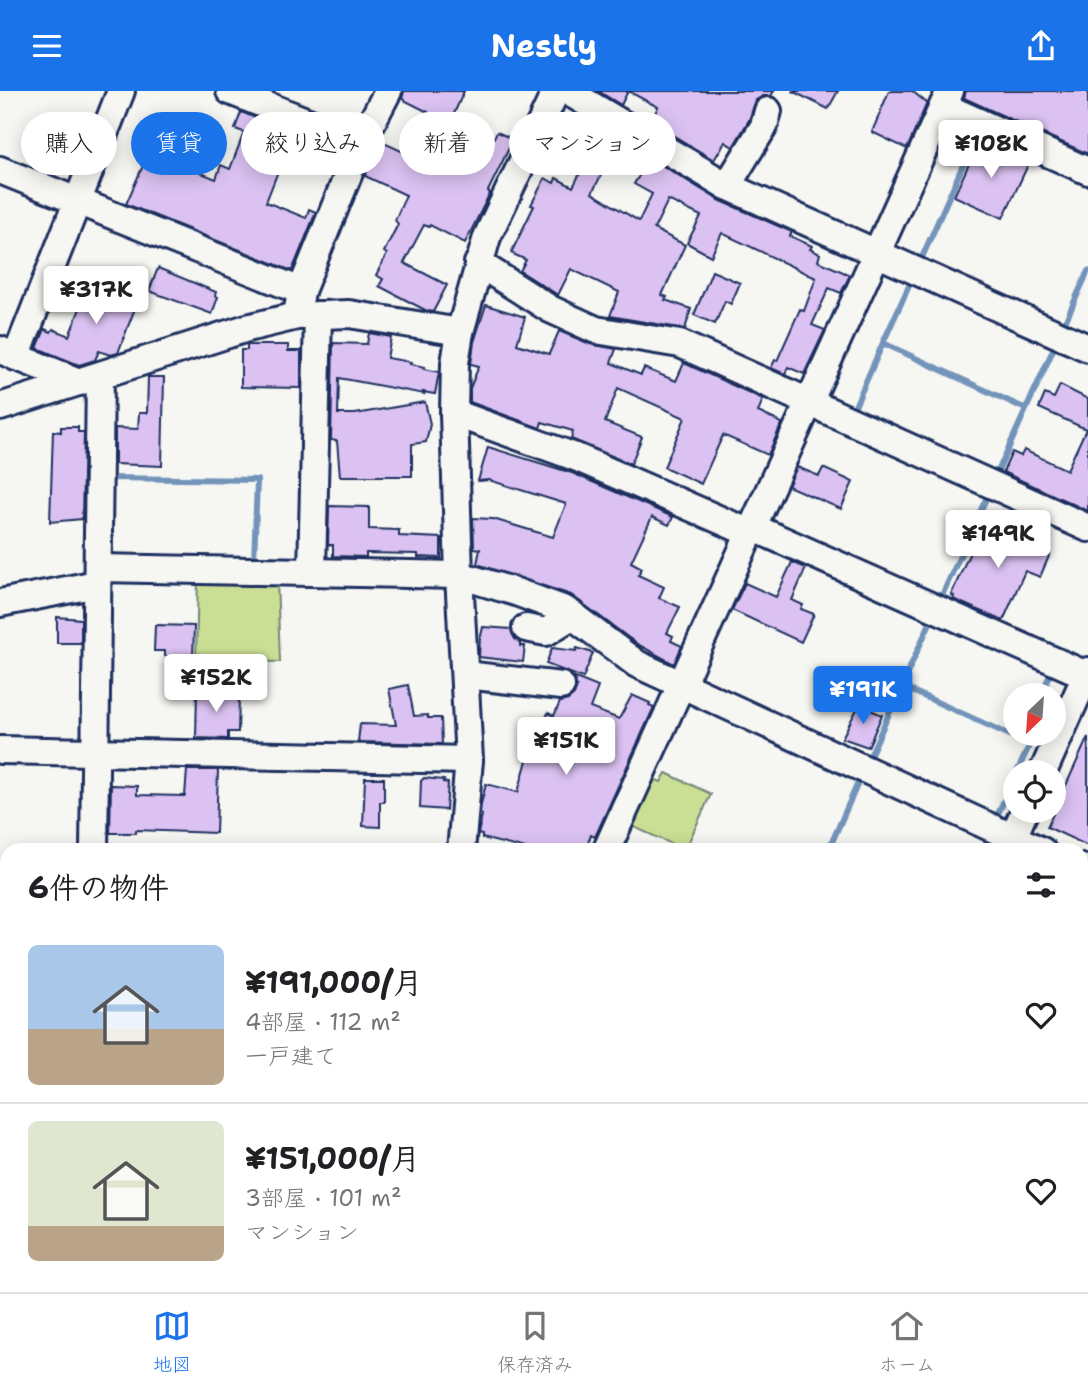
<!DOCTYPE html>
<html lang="ja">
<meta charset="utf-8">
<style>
:root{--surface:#fff;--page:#f2f2f2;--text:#202124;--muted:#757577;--line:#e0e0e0;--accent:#1a73e8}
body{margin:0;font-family:"Shantell Sans","Klee One",sans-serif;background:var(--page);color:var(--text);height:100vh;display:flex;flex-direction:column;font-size:26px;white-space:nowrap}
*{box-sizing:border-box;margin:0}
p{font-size:23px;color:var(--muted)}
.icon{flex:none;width:38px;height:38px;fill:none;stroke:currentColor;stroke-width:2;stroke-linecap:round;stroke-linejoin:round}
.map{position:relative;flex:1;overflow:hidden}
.drawer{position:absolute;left:0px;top:752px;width:1088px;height:450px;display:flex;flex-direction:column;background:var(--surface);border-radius:21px 21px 0 0;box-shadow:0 4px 18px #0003}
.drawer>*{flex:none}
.hud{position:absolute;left:21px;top:21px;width:700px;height:63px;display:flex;gap:14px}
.needle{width:46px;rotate:205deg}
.tools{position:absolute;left:1003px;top:592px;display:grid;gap:14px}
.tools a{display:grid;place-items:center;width:63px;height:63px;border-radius:50%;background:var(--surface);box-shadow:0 4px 18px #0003;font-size:35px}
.price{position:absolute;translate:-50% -60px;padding:0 16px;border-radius:7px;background:#fff;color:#222;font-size:23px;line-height:46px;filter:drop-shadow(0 2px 4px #0008)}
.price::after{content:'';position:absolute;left:50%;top:42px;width:21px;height:16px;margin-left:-10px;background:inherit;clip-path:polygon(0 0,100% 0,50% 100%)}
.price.selected{background:var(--accent);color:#fff}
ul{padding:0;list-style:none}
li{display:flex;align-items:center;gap:21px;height:175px;padding:0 28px}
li+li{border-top:2px solid var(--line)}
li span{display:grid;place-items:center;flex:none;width:196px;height:140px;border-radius:10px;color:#555}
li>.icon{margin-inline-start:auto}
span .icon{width:84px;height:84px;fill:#fffc;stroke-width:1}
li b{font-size:30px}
h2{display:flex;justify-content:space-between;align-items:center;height:84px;padding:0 28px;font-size:30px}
.tag{padding:0 24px;border-radius:32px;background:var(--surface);box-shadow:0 4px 18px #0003;font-size:24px;line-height:63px}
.tag.selected{background:var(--accent);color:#fff}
header{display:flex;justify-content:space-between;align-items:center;height:91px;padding:0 28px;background:var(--accent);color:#fff;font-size:32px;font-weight:700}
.menu{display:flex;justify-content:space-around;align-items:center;height:98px;border-top:2px solid var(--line);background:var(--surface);font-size:19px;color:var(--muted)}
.menu a{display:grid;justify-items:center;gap:4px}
.menu .selected{color:var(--accent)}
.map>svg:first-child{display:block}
</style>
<header><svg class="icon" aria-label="menu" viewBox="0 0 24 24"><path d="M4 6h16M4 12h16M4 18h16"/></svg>Nestly<svg class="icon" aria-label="share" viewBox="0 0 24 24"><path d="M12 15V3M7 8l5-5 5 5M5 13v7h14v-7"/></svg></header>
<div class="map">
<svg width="1088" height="1201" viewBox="0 0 1088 1201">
<rect width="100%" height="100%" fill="#f6f6f2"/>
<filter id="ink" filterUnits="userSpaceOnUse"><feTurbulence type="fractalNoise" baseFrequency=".0143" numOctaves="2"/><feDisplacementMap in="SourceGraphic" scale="14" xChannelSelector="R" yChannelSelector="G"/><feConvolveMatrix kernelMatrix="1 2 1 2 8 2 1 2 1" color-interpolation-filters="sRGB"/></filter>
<g filter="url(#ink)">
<!-- green -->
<g fill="#cbdf94" stroke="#738779" stroke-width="2">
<path d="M943,28L977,37L963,68L931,53Z"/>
<path d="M198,486L277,487L280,571L196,569Z"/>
<path d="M666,682L711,703L685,759L625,732L647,685L661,691Z"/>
</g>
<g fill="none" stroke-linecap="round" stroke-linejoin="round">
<!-- stream -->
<g stroke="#7394ba" stroke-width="6">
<path d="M920,171L978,40"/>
<path d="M1063,236L1088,180"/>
<path d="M883,252L913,186"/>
<path d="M852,322L883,252L1026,318"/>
<path d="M108,387L257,389L254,471H258"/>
<path d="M995,387L1057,250"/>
<path d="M939,511L990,399"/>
<path d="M901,595L1030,653L1017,681"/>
<path d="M1041,604L1053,577"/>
<path d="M869,667L934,523"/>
<path d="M997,725L1015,685"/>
<path d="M828,760L861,685"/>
<path d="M0,905H7"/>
<path d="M390,1201V1195"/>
</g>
</g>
<!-- building -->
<g fill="#dbc2f2" stroke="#1b2f5e" stroke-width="2">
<path d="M404,0H464L446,41L424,30L428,21L402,8Z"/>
<path d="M598,0H774L771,5H763L756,9L749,29L733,56L725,51L714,69L651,31L658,16L628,0L621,14Z"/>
<path d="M792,0H838L828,18Z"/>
<path d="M889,0H912L927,12L907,58L872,41Z"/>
<path d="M966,0H1088V63L964,7Z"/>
<path d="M241,21L293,42L266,111L306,127L309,118L316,121L292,180L126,113L149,61L216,88L221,74L230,78L244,41L235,38Z"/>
<path d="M602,40L619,49L592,102L639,130L652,103L634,93L650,67L719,109L792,141L790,145L812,155L810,158L820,163L818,170L850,184L841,202L829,197L812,234L825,239L804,283L788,276L785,283L771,277L775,269L777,270L800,218L804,220L816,187L722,142L711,165L687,152L701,125L668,109L654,138L685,154L662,204L667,206L665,209L691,218L685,238L610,225L619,201L571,178L558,204L520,180L526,169L511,162L534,115L531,114L545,87L554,92L556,87L573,96Z"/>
<path d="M497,41L512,48V51L488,100L490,102L465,152L430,134L429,136L424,134L404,172L447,194L433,221L425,219L379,195L383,188L376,184L387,163L384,161L398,133L395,129L406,104L365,85L380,50L427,72L442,43L484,64Z"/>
<path d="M979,51L1028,74L1003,127L954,105Z"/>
<path d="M158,177L216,201L215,205L218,206L212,223L149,200Z"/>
<path d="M712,180L740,192L731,213L725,210L715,233L694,224Z"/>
<path d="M113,185L143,196L118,262L110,264L99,260L95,269L79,274L37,257L45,238L51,241L53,238L69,245L81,215L98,221Z"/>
<path d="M486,214L525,226L517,253L549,263L559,240L590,253L616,258L611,272L641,284L644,277L676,290L684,272L763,308L758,321L782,332L768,364L723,344L701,393L664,376L685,327L618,297L605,331L642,346L631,373L571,348L573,340L542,331L540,337L470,311V297L479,275L471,273L474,251Z"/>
<path d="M369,242L391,246L387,267L411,271L410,273L425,276L424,278L439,281L435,303L423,301L424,303L339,287L338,323H355L425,311L430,333L426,351L412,353V385H340L337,350L331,349L333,252L367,253Z"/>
<path d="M247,254H288V260H301V297L241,296V259H247Z"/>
<path d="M148,286H164L162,375L115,373V337L138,338L139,322H147Z"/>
<path d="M1060,294L1088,308V420L1003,381L1012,361L1021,365L1024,359L1067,379L1086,338L1039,317L1045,303L1054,307Z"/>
<path d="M61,336H78V341H84L82,428L50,431L53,340L61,341Z"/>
<path d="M488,356L572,382L673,426L669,434L652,426L631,471L642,477L638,484L664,496L659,507L680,516L667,542L673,545L671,550L682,555L674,573L637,553L571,504L477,473L480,458L474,457L473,427L493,428L553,446L566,413L489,389L478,390Z"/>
<path d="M797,376L819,385L823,377L853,391L841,418L788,395Z"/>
<path d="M329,415L369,416V438L399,439V445L441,447V467L418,466V463L366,462V466L333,465V454H328Z"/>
<path d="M982,434L995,440L996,437L1016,446L1021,434L1035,440L1029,453L1050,463L1040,486L1025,480L1003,530L953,508L954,505L951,504Z"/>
<path d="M792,471L806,477L792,509L803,514L801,518L814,523L801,551L732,519L745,492L776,506Z"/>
<path d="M57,526L81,528V552H57Z"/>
<path d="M155,534L194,535L193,566L165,565V560H154Z"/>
<path d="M483,536L511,538L515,548L520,551V555H525L523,571L479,566L480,545H481Z"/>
<path d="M552,557L576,560L577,557L593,562L583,587L546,573Z"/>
<path d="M573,586L598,596L590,617L619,628L632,604L650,612L649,614L654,616L595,746L591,744L585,760H534L482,747V744L478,743L482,724L480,723L481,713L486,693L518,701L528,666L524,665L528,649L536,652L548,622L554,625L560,611L568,609L574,604L577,596Z"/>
<path d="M408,594L414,625L428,624V627H441L442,653L358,651L360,633L396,634L389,598Z"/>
<path d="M197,599H228V607H239L238,641H228V648L196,647Z"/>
<path d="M859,614L882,624L868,656L842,647Z"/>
<path d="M1088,646V755L1047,736Z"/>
<path d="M187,679H218L216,742L136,739V742H110L111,694L137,695V704L185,705Z"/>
<path d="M365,687H384V711H380V736L363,735Z"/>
<path d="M424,687L444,689L443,691L448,692L446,719L420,717L421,690Z"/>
</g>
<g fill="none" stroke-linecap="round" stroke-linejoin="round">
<defs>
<g id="minor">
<path d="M230,0L361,52L301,200L297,225"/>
<path d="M567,0L727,95L1088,257"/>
<path d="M943,15L1088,80"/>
<path d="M361,52L388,0"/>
<path d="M0,79L301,200"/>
<path d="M727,95L764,35L768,20"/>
<path d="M478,172L550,218L596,239L680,253L1088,437"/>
<path d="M0,259L79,291"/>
<path d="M16,266L121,0"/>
<path d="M0,316L247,237L297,225L349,223L460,241"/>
<path d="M454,322L578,367L750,442"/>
<path d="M752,436L1086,584"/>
<path d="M98,477L459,484L516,501L565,519L637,573L1042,760"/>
<path d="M312,481L318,224"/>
<path d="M0,512L97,493"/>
<path d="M526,537L546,541L573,524"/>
<path d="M466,584L561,595"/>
<path d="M0,659L469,669"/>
<path d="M1043,681L1088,580"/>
<path d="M94,760L100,285"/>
<path d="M461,760L469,669L459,484L454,322L455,272L460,241L487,146L556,0"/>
<path d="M606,760L950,0"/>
<path d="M1007,760L1025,719"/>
<path d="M1082,777L1088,780"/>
<path d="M0,818L7,819"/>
<path d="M1082,818L1088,821"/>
<path d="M0,988H7"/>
<path d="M0,1157H7"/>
<path d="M1082,1194L1088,1197"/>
<path d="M624,1195L637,1201"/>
<path d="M75,1201V1195"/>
<path d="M265,1201V1195"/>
<path d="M410,1201V1195"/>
<path d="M813,1201L815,1195"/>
</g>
</defs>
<!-- minor casing -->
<use href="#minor" stroke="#1b2f5e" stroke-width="32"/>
<!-- minor -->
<use href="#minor" stroke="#f6f6f2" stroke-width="26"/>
</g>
</g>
</svg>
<div class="tools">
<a><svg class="needle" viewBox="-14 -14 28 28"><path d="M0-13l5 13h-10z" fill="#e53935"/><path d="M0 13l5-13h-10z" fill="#757577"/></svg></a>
<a><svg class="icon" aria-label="locate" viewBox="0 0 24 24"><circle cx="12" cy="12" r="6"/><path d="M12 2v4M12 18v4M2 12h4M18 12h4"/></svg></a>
</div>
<b class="price" style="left:991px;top:89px">¥108K</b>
<b class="price" style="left:96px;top:235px">¥317K</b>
<b class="price" style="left:998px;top:479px">¥149K</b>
<b class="price" style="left:216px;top:623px">¥152K</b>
<b class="price selected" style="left:863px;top:635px">¥191K</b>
<b class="price" style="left:566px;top:686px">¥151K</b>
<div class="hud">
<a class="tag">購入</a>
<a class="tag selected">賃貸</a>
<a class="tag">絞り込み</a>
<a class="tag">新着</a>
<a class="tag">マンション</a>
</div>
<section class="drawer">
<h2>6件の物件<svg class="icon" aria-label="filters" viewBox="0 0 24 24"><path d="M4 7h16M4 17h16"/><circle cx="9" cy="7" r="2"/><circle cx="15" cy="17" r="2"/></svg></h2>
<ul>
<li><span style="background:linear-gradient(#a9c7e8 60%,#b9a48a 0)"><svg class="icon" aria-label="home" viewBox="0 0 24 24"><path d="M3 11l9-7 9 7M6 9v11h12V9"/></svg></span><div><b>¥191,000/月</b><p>4部屋 · 112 m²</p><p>一戸建て</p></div><svg class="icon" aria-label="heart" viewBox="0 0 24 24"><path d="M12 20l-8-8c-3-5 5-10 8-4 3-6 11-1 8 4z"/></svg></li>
<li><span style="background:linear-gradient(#dfe7d0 75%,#b9a48a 0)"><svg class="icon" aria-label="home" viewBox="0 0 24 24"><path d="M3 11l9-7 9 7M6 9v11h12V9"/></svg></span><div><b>¥151,000/月</b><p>3部屋 · 101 m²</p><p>マンション</p></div><svg class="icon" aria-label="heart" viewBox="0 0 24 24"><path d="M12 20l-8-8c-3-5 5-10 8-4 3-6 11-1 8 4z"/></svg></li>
</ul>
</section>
</div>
<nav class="menu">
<a class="selected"><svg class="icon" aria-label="map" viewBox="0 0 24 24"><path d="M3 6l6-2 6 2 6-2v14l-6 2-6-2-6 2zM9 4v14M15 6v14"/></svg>地図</a>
<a><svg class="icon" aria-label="saved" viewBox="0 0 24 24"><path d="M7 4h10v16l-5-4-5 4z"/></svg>保存済み</a>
<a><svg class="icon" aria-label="home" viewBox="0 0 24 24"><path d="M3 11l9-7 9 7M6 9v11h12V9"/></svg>ホーム</a>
</nav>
